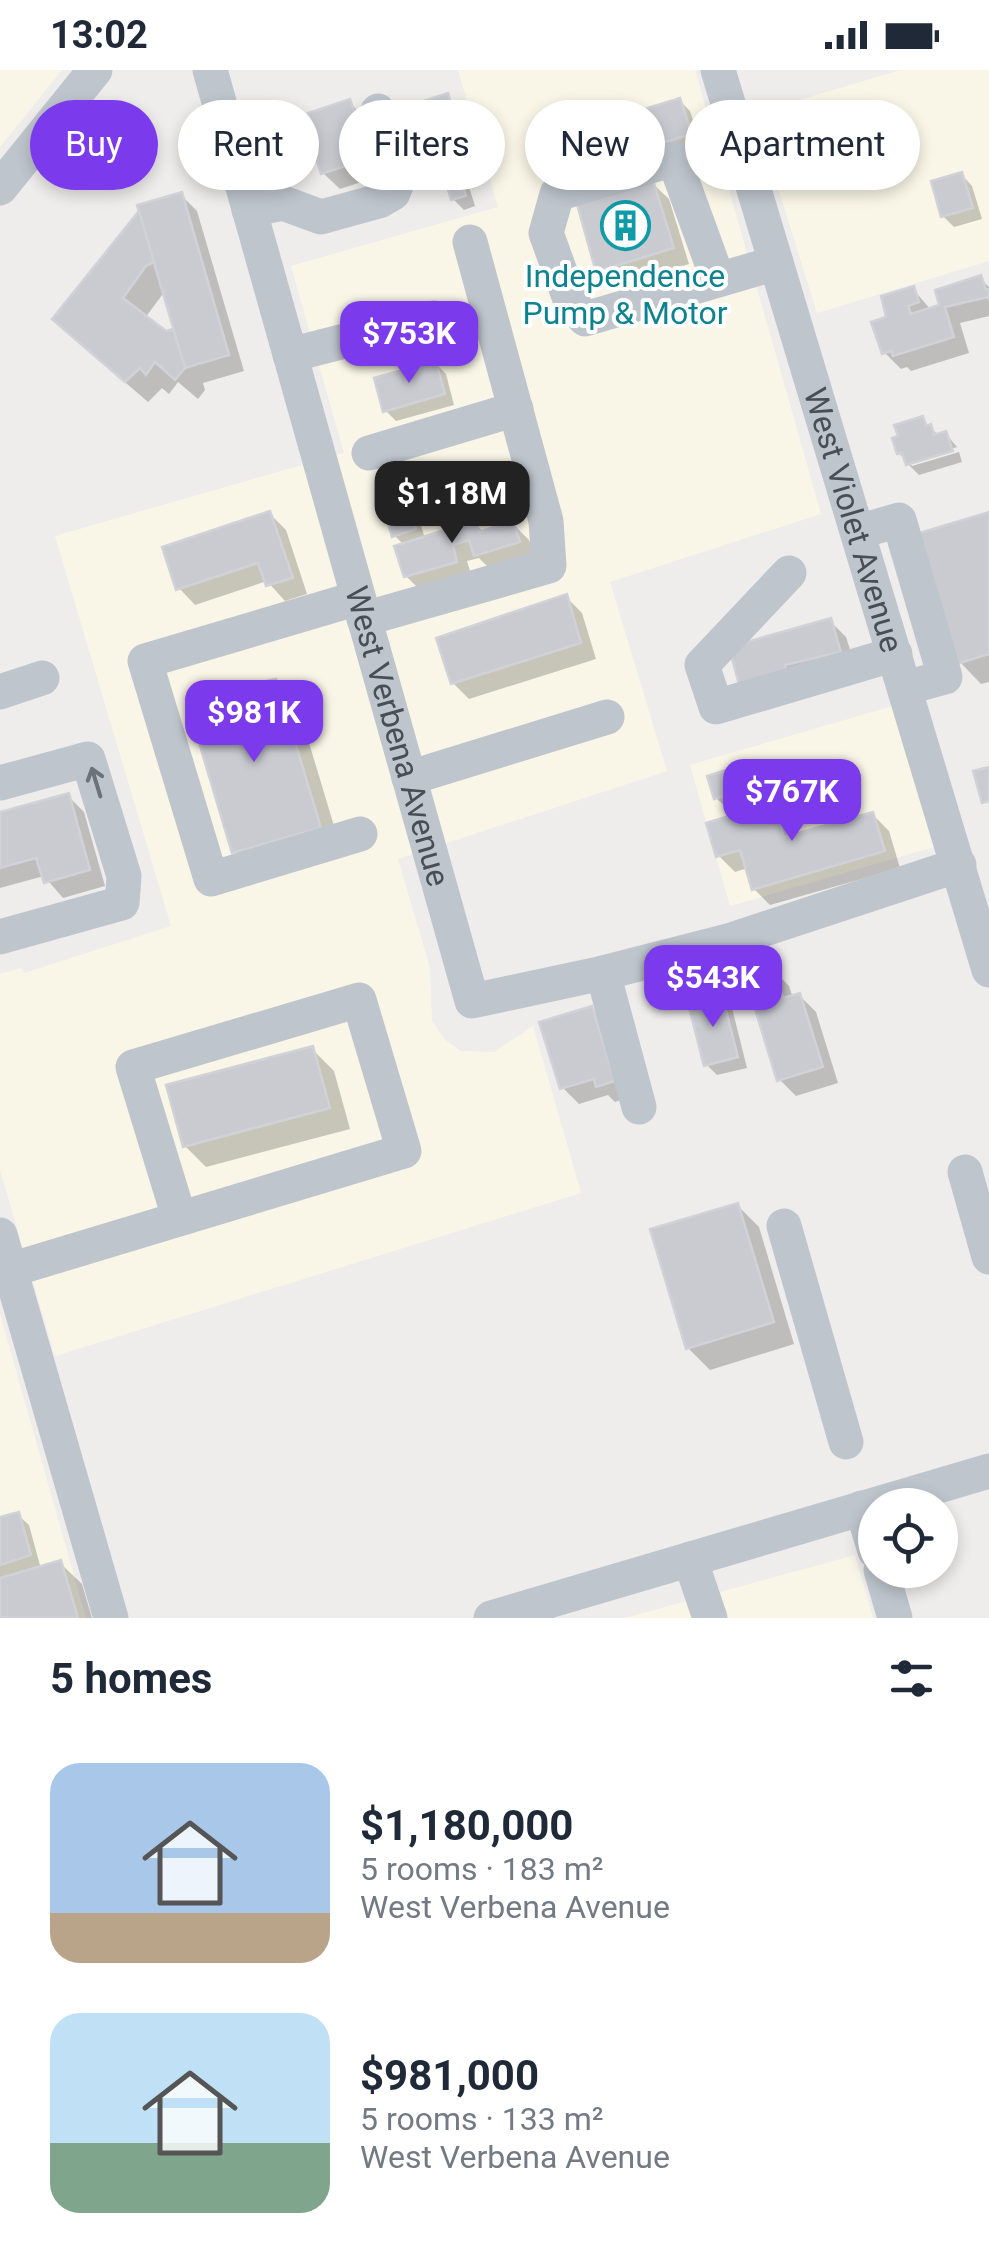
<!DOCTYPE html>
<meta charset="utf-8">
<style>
:root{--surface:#fff;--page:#f6f6f7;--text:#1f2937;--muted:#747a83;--accent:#7c3aed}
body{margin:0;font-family:Roboto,sans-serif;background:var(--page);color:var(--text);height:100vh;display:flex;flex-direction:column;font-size:38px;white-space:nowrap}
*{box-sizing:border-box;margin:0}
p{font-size:32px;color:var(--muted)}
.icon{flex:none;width:55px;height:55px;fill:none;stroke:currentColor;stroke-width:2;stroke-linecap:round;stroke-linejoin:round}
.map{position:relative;height:1548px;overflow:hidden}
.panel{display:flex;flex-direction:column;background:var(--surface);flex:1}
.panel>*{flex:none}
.guide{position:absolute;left:30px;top:30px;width:930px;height:90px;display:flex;gap:20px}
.tools{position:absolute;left:858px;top:1418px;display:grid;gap:20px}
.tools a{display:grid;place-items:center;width:100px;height:100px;border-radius:50%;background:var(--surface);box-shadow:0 5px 15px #0003;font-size:50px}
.price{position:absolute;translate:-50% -85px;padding:0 22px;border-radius:20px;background:var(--accent);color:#fff;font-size:32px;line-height:65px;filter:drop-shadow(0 2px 5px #0008)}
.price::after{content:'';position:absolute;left:50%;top:60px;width:30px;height:22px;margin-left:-15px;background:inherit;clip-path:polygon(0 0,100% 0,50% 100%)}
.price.current{background:#222;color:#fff}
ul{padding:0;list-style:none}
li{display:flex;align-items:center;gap:30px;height:250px;padding:0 50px}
li span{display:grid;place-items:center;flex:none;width:280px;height:200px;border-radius:30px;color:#555}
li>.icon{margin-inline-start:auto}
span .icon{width:120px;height:120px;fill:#fffc;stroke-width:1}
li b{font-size:42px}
h2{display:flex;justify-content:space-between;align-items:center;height:120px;padding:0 50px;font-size:42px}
.pill{padding:0 35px;border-radius:45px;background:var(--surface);box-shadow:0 5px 15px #0003;font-size:35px;line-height:90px}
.pill.current{background:var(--accent);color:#fff}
.status{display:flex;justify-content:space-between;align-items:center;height:70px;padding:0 50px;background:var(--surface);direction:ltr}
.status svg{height:28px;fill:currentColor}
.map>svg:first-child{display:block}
</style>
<div class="status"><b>13:02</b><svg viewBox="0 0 49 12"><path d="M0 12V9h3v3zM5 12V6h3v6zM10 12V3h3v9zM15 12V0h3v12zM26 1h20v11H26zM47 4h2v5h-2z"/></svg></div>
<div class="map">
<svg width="989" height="1548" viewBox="0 0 989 1548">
<rect width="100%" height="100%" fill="#efedec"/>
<!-- commercial -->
<g fill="#f9f6e7">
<path d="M0,0H62L0,77Z"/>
<path d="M458,0H695L821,444L610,512L667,701L398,789L430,898L432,951L445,970L461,981L494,982L533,956L581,1123L55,1286L0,1100V904L21,898L24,903L171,856L55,466L344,383L291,196L498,137Z"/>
<path d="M901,0H989V191L817,243L755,43Z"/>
<path d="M893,636L934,777L730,836L690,695Z"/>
<path d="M0,1244L86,1548H0Z"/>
<path d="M855,1485L873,1548H625Z"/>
</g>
<!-- shadow -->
<g fill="#0003" fill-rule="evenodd">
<path d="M447,26L458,36L465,63L455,66L468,79L475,102L465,104L475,136L464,140L453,129L446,105L436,95L440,73L427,61Z"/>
<path d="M679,30L690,41L701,75L652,90L641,79Z"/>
<path d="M349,32L365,48L389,103L340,119L323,103Z"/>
<path d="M901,72L913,98L898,103L893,98Z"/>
<path d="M962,105L972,116L982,149L954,157L943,146Z"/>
<path d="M652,113L669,129L689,194L614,217L598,201Z"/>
<path d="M181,125L197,141L244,301L203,313L205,320L198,329L178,312L169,324L162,318L148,332L76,270ZM165,221L179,268L172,262L165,263L145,248Z"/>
<path d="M980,208L989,217V246L960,253L969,283L911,301L907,297L901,299L884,282L889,249L913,219L931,240Z"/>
<path d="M435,293L446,304L454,335L396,351L385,340Z"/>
<path d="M922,349L939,366L946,364L957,377L908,392L912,396L959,382L962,392L919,405L908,394L899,383Z"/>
<path d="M394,424L399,429L405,428L416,438L425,469L475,453L484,463L513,454L529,470L535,488L492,501L479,488L467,491L472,508L422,522L406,506L404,475L394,465Z"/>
<path d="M270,444L286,460L307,524L285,531L267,511L195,535L179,518Z"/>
<path d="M989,444V612L981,614L960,592Z"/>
<path d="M566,527L582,543L596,589L469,629L453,613Z"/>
<path d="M830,551L846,567L856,598L743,620Z"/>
<path d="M275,611L297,633L341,779L256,803L234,782Z"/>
<path d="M756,693L767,704L773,724L727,738L716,728Z"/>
<path d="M68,726L84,742L105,816L63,828L44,806L0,818V745Z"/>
<path d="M773,735L790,752L794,767L872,744L889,761L900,798L770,835L754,819L748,798L735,802L719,786Z"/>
<path d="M773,900L789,916L793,928L799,925L816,942L838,1013L796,1026L779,1009Z"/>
<path d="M721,928L732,938L747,998L717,1005L707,995Z"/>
<path d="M591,938L607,955L629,1027L615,1032L608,1025L579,1034L563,1018Z"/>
<path d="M312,979L334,1001L350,1059L206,1097L185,1076Z"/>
<path d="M737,1135L759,1157L794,1274L710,1300L688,1278Z"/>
<path d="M18,1445L29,1455L41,1499L60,1493L82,1514L92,1548H0V1450Z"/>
</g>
<!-- building -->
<g fill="#cacbd1" stroke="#d1d2d7" stroke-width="2.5">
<path d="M448,23L456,52L425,62L417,33Z"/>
<path d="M680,28L692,64L639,80L628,44Z"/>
<path d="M350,29L358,54L363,52L374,87L321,104L309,67L315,65L308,43Z"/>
<path d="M458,65L466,91L456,94L466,126L451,130L441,94L434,97L428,75Z"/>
<path d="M902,69L910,94L891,100L883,75Z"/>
<path d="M962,102L973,138L941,147L931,111Z"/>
<path d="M653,110L674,178L596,202L577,134Z"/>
<path d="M182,122L229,285L185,298L137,135Z"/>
<path d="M139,141L154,192L146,196L123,228L166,261L173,259L185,298L175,310L155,292L146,305L140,298L125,312L52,249Z"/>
<path d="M981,205L986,220L989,219V230L988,227L945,237L954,267L893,286L891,281L882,284L871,252L886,247L881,226L914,216L919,232L908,236L911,244L939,235L935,220Z"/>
<path d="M436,291L445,324L383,342L374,308Z"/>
<path d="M923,346L926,356L931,354L934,365L946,361L953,381L906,395L902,383L897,384L892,368L898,366L894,355Z"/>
<path d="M394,421L397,428L406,425L416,459L392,467L380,425Z"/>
<path d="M270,441L293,508L266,516L258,493L176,520L162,477Z"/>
<path d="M989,442V584L957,594L919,463Z"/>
<path d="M476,450L479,462L513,451L520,472L474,486L469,470L453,475L457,492L404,507L394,476Z"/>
<path d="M567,524L581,573L451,614L436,568Z"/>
<path d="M831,548L841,582L785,595L788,607L741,622L729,577Z"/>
<path d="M276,609L321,758L232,783L186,629Z"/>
<path d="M757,690L764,714L714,729L707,706Z"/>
<path d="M989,697V731L982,733L973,701Z"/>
<path d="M69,723L90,800L44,813L36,788L0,798V742Z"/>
<path d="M774,732L784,767L873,742L885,781L752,820L740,780L716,787L706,753Z"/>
<path d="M773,897L783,928L800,923L823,997L777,1011L745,906Z"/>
<path d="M722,925L738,987L704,996L688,933Z"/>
<path d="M592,936L615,1011L596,1017L594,1009L560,1019L539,952Z"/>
<path d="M313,976L330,1038L183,1077L166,1015Z"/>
<path d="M738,1133L774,1252L686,1279L650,1159Z"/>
<path d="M19,1442L31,1485L0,1495V1447Z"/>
<path d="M61,1490L78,1548H0V1508Z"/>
</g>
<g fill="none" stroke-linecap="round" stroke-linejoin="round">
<!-- minor -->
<g stroke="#bfc5cd" stroke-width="35">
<path id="s1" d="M210,0L472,931L603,903L728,871L959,795"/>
<path id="s2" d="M718,0L989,900"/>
<path d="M0,118L95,0"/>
<path d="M249,140L283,133L321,147L379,131L393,123L400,105L378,41"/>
<path d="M718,210L674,89L557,124L546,163L571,232L585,249L776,193"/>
<path d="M290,285L434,248"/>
<path d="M369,383L516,339"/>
<path d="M858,462L899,450L945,607L905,618"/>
<path d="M789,503L702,595L716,637L895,584"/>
<path d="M358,528L145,591L211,809L360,764"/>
<path d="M364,549L549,496L546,451L470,172"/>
<path d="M0,622L42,608"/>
<path d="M409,708L607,647"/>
<path d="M0,713L88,689L124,806L122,833L0,867"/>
<path d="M603,903L639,1037"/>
<path d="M965,1102L989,1187"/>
<path d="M784,1156L846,1372"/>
<path d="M0,1165L111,1548"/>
<path d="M10,1200L404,1081L359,930L133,997L179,1147"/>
<path d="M862,1438L875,1481"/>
<path d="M690,1489L710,1548"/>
<path d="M881,1500L895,1548"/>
<path d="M491,1548L989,1401"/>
</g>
</g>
<!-- one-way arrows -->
<defs><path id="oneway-shaft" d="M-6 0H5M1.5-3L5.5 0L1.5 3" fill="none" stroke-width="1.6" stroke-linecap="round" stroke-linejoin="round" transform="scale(2.5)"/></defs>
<use stroke="#6b727a" href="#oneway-shaft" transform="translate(96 712) rotate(-107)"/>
<!-- icons -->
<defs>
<symbol id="building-ring" viewBox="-11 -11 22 22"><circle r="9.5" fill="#fff" stroke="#0f9aa8" stroke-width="1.5"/><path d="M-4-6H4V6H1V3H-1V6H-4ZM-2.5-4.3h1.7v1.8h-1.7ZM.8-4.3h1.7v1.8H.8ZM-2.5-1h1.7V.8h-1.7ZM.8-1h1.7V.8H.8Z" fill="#0f9aa8"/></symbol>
</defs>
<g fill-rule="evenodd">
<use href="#building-ring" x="598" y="128" width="55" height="55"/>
</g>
<g text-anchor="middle" stroke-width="8" stroke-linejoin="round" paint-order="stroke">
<!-- culture labels -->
<g font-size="32" fill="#0d838f" stroke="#fff">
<text x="625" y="217">Independence<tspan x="625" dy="37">Pump &amp; Motor</tspan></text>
</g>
<!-- street labels -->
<g font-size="32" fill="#474e57" stroke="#fff">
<text dy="11" stroke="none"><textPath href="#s2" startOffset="470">West Violet Avenue</textPath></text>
<text dy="11" stroke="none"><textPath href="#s1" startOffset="692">West Verbena Avenue</textPath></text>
</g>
</g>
</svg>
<div class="tools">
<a><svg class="icon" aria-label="locate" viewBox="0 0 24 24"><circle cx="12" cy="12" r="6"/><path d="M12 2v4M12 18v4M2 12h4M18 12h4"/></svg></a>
</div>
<b class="price" style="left:409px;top:316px">$753K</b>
<b class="price current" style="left:452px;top:476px">$1.18M</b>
<b class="price" style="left:254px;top:695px">$981K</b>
<b class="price" style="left:792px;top:774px">$767K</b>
<b class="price" style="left:713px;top:960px">$543K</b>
<div class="guide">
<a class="pill current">Buy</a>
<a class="pill">Rent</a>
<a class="pill">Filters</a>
<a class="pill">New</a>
<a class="pill">Apartment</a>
</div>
</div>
<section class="panel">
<h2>5 homes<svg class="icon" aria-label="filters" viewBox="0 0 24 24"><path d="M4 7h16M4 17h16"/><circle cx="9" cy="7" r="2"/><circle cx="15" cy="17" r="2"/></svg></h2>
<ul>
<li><span style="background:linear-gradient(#a9c7e8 75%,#b9a48a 0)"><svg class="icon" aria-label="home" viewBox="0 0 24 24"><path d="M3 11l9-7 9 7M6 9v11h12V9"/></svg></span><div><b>$1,180,000</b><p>5 rooms · 183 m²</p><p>West Verbena Avenue</p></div></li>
<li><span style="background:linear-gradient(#bfe0f5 65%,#7fa58c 0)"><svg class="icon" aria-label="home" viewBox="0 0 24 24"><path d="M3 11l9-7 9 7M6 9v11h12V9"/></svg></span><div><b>$981,000</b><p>5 rooms · 133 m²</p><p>West Verbena Avenue</p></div></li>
</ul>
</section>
